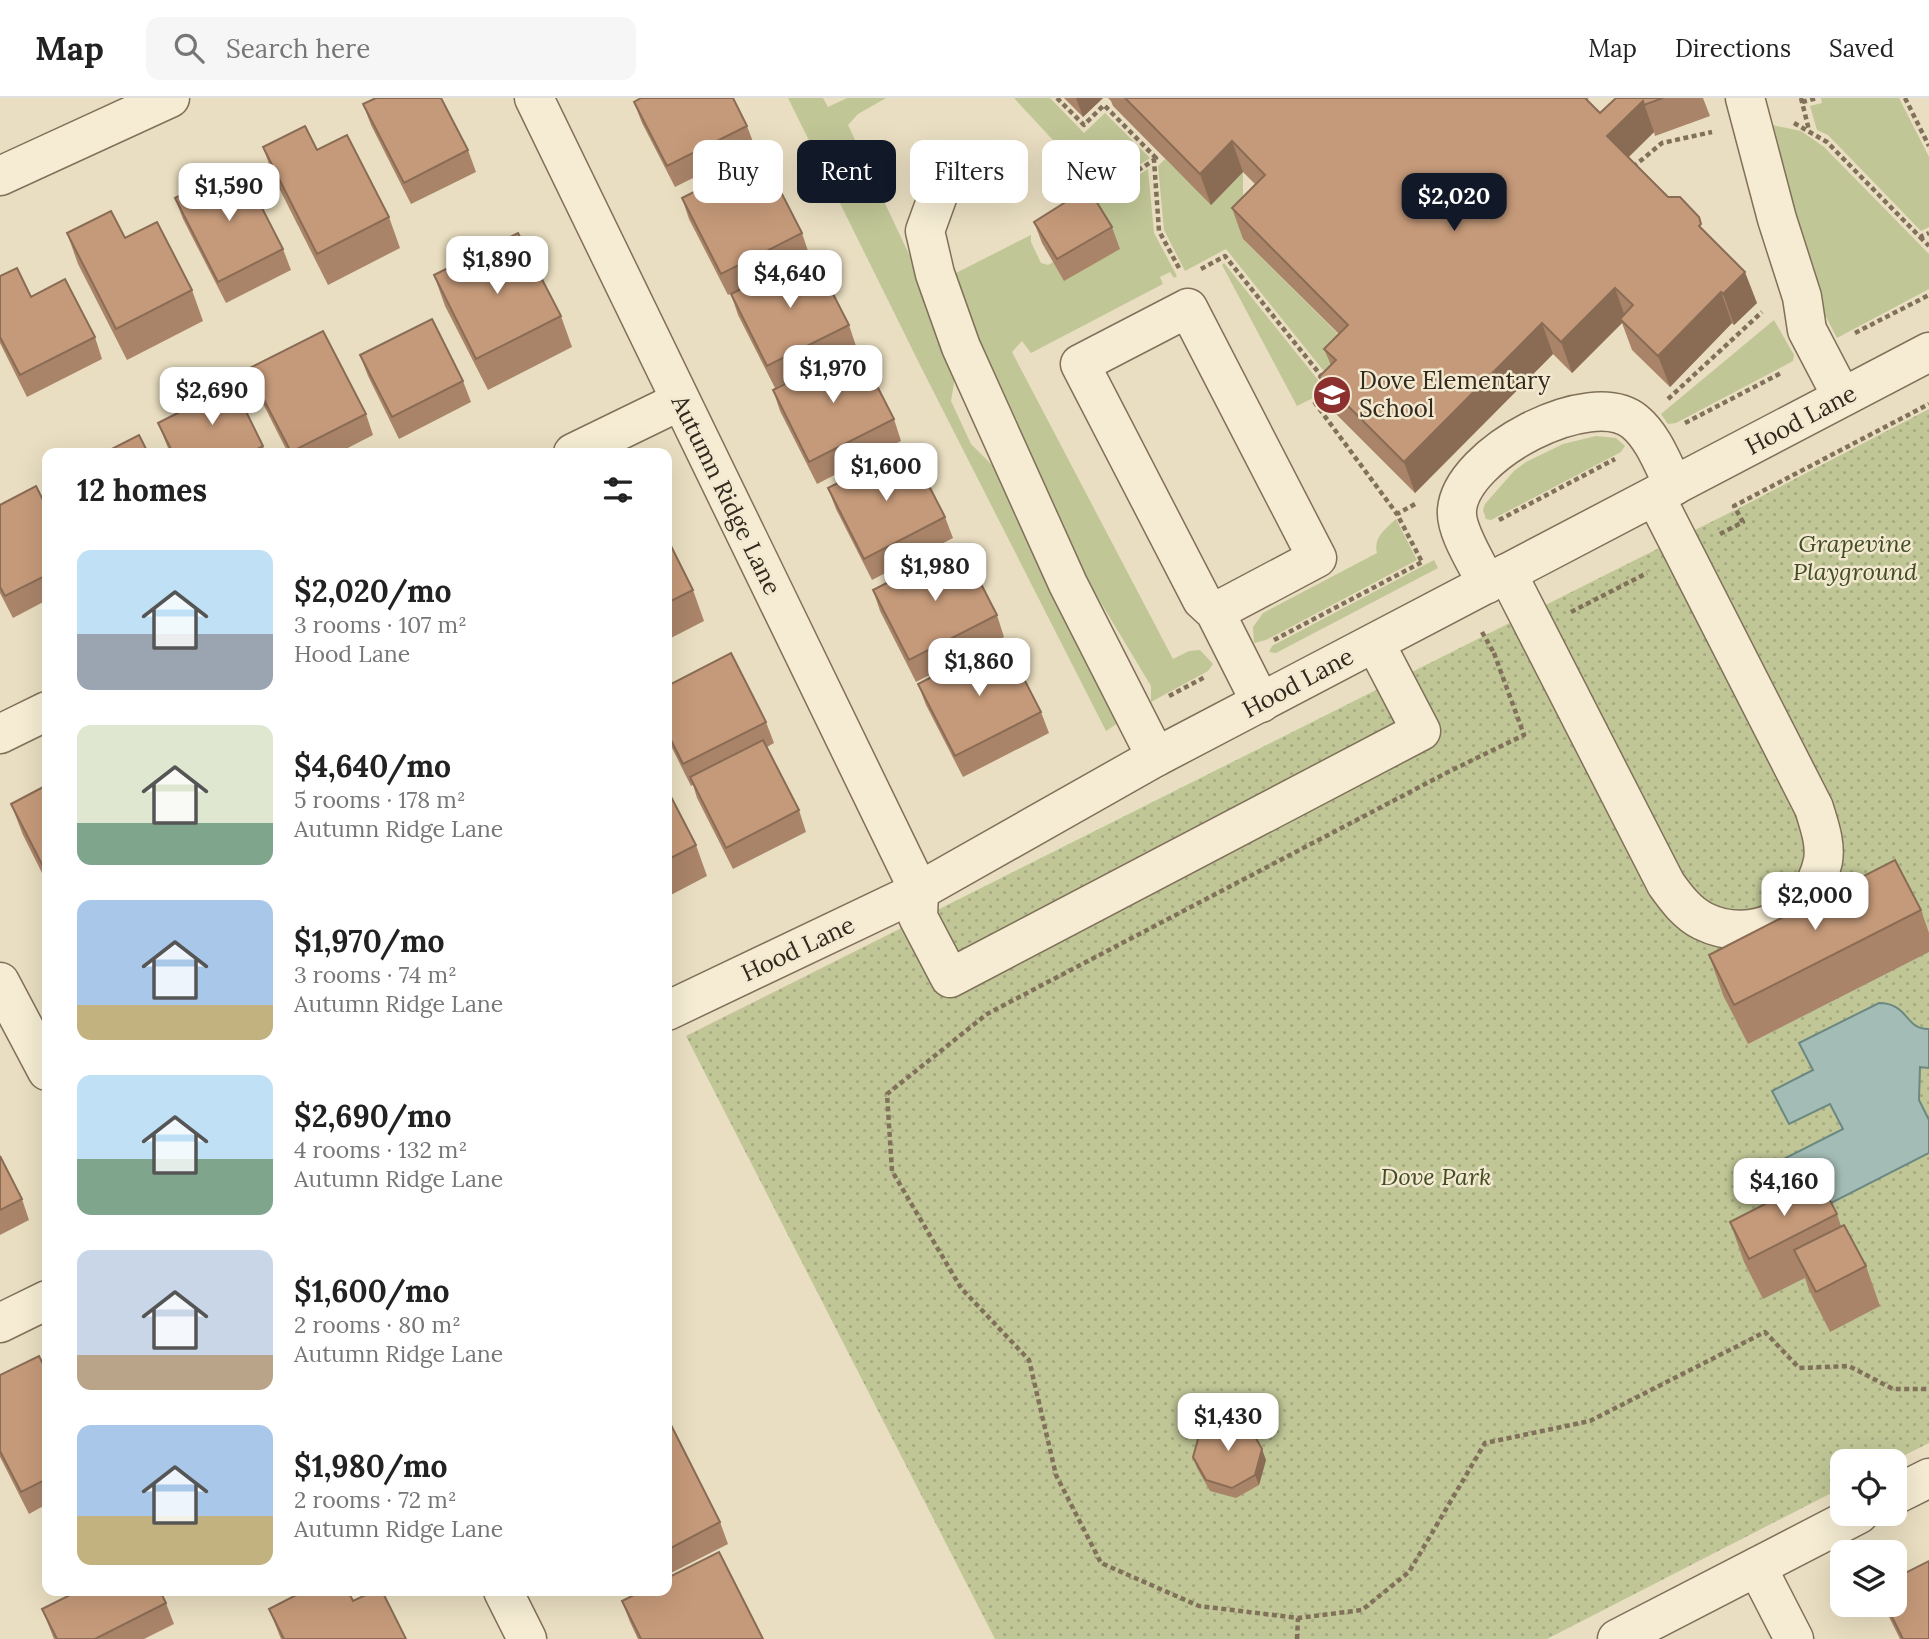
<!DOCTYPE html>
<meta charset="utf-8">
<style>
:root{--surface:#fff;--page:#f6f6f6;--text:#222;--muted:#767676;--line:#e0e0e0;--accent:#111827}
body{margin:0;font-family:Lora,serif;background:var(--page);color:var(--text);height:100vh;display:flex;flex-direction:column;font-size:26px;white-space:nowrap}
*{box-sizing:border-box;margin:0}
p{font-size:23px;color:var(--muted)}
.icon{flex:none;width:38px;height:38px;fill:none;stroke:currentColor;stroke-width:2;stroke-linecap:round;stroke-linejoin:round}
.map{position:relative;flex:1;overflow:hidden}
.sheet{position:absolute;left:42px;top:350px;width:630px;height:1148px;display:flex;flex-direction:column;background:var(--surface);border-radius:14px;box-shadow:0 7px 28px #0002}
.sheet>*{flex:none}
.hud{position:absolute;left:693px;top:42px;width:665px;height:63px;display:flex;gap:14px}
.controls{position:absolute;left:1830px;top:1351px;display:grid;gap:14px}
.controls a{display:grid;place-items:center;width:77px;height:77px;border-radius:14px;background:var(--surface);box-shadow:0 7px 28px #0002;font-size:35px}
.price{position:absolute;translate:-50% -60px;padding:0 16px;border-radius:14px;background:#fff;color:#222;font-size:23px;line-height:46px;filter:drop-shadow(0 2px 4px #0008)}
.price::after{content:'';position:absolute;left:50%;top:42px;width:21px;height:16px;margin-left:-10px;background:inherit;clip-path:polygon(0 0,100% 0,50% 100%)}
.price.current{background:var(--accent);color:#fff}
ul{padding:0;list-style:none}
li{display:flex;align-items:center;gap:21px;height:175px;padding:0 35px}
li span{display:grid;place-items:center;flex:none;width:196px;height:140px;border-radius:14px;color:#555}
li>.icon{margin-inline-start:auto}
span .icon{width:84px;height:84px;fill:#fffc;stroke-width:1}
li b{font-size:30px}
h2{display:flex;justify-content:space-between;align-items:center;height:84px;padding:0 35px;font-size:30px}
.chip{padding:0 24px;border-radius:14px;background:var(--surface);box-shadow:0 7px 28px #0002;font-size:24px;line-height:63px}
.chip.current{background:var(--accent);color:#fff}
header{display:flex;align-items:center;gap:42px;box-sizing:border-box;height:98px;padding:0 35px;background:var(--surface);border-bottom:2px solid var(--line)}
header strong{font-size:33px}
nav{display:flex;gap:38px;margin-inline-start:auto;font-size:24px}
.search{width:490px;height:63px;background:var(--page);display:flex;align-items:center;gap:18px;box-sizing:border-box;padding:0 24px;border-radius:14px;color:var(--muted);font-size:26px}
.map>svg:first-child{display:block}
</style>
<header>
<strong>Map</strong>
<div class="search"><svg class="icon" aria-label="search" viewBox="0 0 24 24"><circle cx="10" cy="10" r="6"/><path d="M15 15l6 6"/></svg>Search here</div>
<nav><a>Map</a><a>Directions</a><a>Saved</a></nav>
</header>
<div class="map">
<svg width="1929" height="1541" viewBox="0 0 1929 1541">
<defs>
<pattern id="park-dots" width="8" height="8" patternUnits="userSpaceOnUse" patternTransform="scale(1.75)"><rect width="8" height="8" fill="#c0c696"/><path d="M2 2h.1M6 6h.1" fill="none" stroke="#a5aa81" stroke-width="1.8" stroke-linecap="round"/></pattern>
</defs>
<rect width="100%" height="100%" fill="#e9dec1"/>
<!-- grass -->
<g fill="#c0c696">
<path d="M788,0H823L828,9L847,0H886L858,16L848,27L924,188L957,267L951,303L971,346L1005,380L1118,625L1106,633L921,269Z"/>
<path d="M1014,0H1050L1084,35L1105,15L1150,60L1093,97L1063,53Z"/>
<path d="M1821,0H1899L1929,59V129L1921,133L1828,37L1817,32L1810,8L1822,5Z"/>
<path d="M1767,26L1801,33L1824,49L1929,156V191L1837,240L1811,190Z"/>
<path d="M1165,61L1211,106L1243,74V141L1360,258L1335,287L1226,151L1185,173L1164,132L1158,68Z"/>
<path d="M1148,71L1154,135L1177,178L1174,180L1170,174L1160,179L1163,186L1031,255L1022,243L1012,254L1173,561L1189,553L1200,552L1213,566L1208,573L1151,604V588L1083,475L1069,457L950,178L1031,137V144L1041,165L1048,167L1053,164L1065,182L1119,151L1088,109Z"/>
<path d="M1224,165L1327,293L1297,308L1222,167Z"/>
<path d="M1774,222L1794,257L1793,263L1676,325L1668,326L1661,316Z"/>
<path d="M1596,338L1616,340L1625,348L1621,354L1491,422L1486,421L1483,412L1485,406L1514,373L1526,364L1563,346Z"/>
<path d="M1396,421L1417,462L1266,542L1254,545L1253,529L1263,515L1377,455C1373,440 1385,431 1396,421Z"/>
<path d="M1434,462L1438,470L1276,555L1269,554L1272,548Z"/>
</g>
<!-- park -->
<path fill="url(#park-dots)" d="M1929,311V1345L1893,1363H1843V1389L1547,1541H995L686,938L1743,408Z"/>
<!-- water -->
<path fill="#a3bcb5" stroke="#6b8982" stroke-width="2" d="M1879,905C1909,905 1905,932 1929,931V970L1920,969L1919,1002L1929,1022V1055L1796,1123L1768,1069L1843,1031L1830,1006L1789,1026L1772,993L1813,972L1799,945Z"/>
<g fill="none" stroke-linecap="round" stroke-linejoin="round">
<defs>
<g id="minor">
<path d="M534,0L919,793L918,819L950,880L1421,633L1375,545"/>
<path d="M1745,0L1777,121L1802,199L1807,232L1842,299"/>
<path d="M958,63L942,86L925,133L935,176L961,249L1068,486L1156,659"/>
<path d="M0,78L170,0"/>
<path d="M573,355L680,303"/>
<path d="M1507,475L1666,786C1676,800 1687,815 1703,823C1753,848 1812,817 1823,763C1826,745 1819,727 1814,710L1655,398"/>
<path d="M1487,486C1478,467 1455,433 1457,412C1461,356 1591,287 1635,324C1654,340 1663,367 1674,388"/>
<path d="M1215,514L1317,460L1188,210L1080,266L1202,502L1215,514L1261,605"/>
<path d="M0,636L47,613"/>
<path d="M0,884L47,973"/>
<path d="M667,913L919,793L1156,659L1929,254"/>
<path d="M0,1225L47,1202"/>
<path d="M1895,1397L1929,1380"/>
<path d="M1757,1469L1794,1541"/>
<path d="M503,1493L527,1541"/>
<path d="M1617,1541L1859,1416"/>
</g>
</defs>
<!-- minor casing -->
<use href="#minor" stroke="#81705a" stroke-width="41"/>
<!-- path -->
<g stroke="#81705a" stroke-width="4.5" stroke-dasharray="5 3.5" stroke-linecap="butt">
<path d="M1057,0L1084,27L1104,7L1156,60L1154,61"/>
<path d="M1801,0L1809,32"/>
<path d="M1905,0L1929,48"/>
<path d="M1802,4L1817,0"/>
<path d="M1794,25L1827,44L1920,139L1929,135"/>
<path d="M1633,69L1662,45L1712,34"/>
<path d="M1095,100L1154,62L1159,133L1179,170"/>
<path d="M1920,139L1929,148"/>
<path d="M1201,171L1225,158L1323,280"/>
<path d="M1855,235L1929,197"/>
<path d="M1331,296L1315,305L1397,416"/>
<path d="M1668,301L1762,214"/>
<path d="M1685,325L1783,274"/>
<path d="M1415,406L1397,416L1422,464"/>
<path d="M1499,422L1615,361"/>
<path d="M1720,436L1743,424L1734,408L1929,306"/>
<path d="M1571,514L1647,475"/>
<path d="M1482,534L1494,555L1495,554"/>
<path d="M1274,542L1424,463"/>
<path d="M1494,555L1524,637L1450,673L987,916L887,996L892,1073L961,1190L1029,1262L1056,1377L1101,1465L1199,1508L1298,1520L1362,1512L1409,1474L1485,1345L1590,1323L1765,1234L1799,1270L1849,1268L1893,1291H1929"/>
<path d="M1169,598L1205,579"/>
<path d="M1297,1541L1298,1520"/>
</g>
<!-- minor -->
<use href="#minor" stroke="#f5ecd3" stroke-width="38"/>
</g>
<!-- wall -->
<g fill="#a98469">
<path d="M1064,0H1103L1083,19Z"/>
<path d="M1108,0H1589L1587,2L1600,15L1616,0H1703L1710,18L1655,38L1654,34L1628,60L1704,133L1757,205L1734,227L1732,225L1670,289L1632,252L1622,225L1572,275L1553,256L1415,395L1330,310L1319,279L1331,267L1324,251L1339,236L1243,141L1232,110L1255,86L1243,74L1211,107L1113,8L1111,3Z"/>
<path d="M634,4L747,28L755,49L675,89L642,25Z"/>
<path d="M363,6L468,52L476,74L411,106L371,27Z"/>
<path d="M263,49L317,52L389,119L400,150L328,187L274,80Z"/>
<path d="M175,100L283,151L291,172L226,205L183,121Z"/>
<path d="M682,100L802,135L809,156L728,197L689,121Z"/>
<path d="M1034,124L1112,129L1120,151L1064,183L1042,145Z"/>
<path d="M67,135L125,140L192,192L203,223L127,262L78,166Z"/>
<path d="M434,177L561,218L572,249L488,292L445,208Z"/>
<path d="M0,178L95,239L102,261L27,299L0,245Z"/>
<path d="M731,196L849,227L856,248L775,290L738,217Z"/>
<path d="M360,257L463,283L471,304L399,341L368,278Z"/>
<path d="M248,271L366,316L373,337L338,355H288L256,292Z"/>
<path d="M773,292L894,321L901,343L817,386L780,313Z"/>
<path d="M158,325L263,348L266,355H170Z"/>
<path d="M828,390L945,419L953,440L872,482L836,411Z"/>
<path d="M0,407L47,410V502L13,520L0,495Z"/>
<path d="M667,440L693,492L704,523L667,542Z"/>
<path d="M873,492L997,517L1004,539L916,584L880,513Z"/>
<path d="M918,586L1041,614L1049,635L963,679L926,607Z"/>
<path d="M667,588L766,624L774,645L767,649L799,712L806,734L733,771L697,700L693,687L691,688L667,640Z"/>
<path d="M47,687V785L23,737L11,706Z"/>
<path d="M667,691L696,747L707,778L667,799Z"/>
<path d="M1921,812L1929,835V854L1748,946L1723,897L1709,857Z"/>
<path d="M0,1058L22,1101L29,1122L0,1137Z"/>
<path d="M1837,1116L1841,1128L1866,1168L1880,1208L1830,1234L1809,1192L1805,1180L1763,1201L1744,1164L1730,1124Z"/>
<path d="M47,1274V1406L29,1416L0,1359V1277Z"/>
<path d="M667,1324L720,1424L728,1446L667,1477Z"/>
<path d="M1193,1359L1266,1362L1259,1387L1236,1400L1210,1393L1197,1370Z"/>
<path d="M353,1503L406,1541H281L269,1511Z"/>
<path d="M622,1503L763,1541H638L630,1524Z"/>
<path d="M166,1505L174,1526L144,1541H54L42,1511Z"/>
<path d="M1883,1507H1895L1929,1541H1900Z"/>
</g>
<!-- shaded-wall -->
<g fill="#8a6c55">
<path d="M1076,0H1103L1083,19Z"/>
<path d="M1643,3L1654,34L1618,69L1607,38Z"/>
<path d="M1232,43L1243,74L1211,107L1200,76Z"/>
<path d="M1745,174L1757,205L1734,227L1723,196Z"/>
<path d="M1615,190L1626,221H1620L1622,225L1572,275L1561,244Z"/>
<path d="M1721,194L1732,225L1670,289L1658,258Z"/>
<path d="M1542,225L1553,256L1415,395L1404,364Z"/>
<path d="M1262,1351L1266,1362L1259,1387L1255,1377Z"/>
</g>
<!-- building -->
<g fill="#c59a7a" stroke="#8a6c55" stroke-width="2">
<path d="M376,0H441L468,52L404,85L363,6Z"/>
<path d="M641,0H733L747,28L667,68L634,4Z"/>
<path d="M1125,0H1585L1600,15L1616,0H1663L1644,7L1643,3L1607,38L1668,99H1680L1699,119L1701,126L1699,128L1745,174L1723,196L1721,194L1658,258L1620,221L1633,207L1615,190L1561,244L1542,225L1404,364L1319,279L1336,262L1324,251L1348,227L1232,110L1265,77L1232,43L1200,76Z"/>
<path d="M305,28L317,52L347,37L389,119L317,156L263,49Z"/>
<path d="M763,59L802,135L721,176L682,100Z"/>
<path d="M240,67L283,151L218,184L175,100Z"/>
<path d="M1088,90L1112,129L1057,161L1034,124Z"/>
<path d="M111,113L125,140L157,124L192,192L116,231L67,135Z"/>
<path d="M518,135L561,218L476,261L434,177Z"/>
<path d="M812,155L849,227L767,268L731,196Z"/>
<path d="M17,170L31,199L65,181L95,239L20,277L0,239V178Z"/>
<path d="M432,221L463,283L392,319L360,257Z"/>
<path d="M323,233L366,316L291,354L248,271Z"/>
<path d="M857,249L894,321L809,364L773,292Z"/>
<path d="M233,287L263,348L249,355H173L158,325Z"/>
<path d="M139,337L148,355H104Z"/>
<path d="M909,349L945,419L864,461L828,390Z"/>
<path d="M36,388L47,410V477L5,498L0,489V407Z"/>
<path d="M667,440L693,492L667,505Z"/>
<path d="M961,447L997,517L909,562L873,492Z"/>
<path d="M1004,542L1041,614L955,658L918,586Z"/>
<path d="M731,555L766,624L683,666L667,634V588Z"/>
<path d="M763,642L799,712L726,750L690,679Z"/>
<path d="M47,687V776L11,706Z"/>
<path d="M667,691L696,747L667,762Z"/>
<path d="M1895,762L1921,812L1734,907L1709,857Z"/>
<path d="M0,1058L22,1101L0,1112Z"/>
<path d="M1818,1079L1837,1116L1749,1161L1730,1124Z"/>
<path d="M1844,1127L1866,1168L1816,1194L1794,1152Z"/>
<path d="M39,1258L47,1274V1381L21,1394L0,1353V1277Z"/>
<path d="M1223,1320L1249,1328L1262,1351L1255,1377L1232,1390L1206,1382L1193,1359L1200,1334Z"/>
<path d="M669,1323L720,1424L667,1452V1324Z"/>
<path d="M719,1454L763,1541H641L622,1503L642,1493H667V1480Z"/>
<path d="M1929,1463V1541H1903L1886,1507H1895V1480Z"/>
<path d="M78,1493H160L166,1505L95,1541H57L42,1511Z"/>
<path d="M304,1493H348L353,1503L374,1493H382L406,1541H284L269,1511Z"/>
</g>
<!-- icons -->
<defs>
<symbol id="school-disc" viewBox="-11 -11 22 22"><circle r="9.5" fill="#8b302f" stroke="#f2e9d0"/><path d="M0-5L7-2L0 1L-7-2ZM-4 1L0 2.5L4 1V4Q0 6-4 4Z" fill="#fff"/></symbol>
</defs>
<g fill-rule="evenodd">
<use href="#school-disc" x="1310" y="275" width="44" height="44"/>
</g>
<g text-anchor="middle" stroke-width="5" stroke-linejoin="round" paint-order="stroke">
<!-- poi labels -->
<g font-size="24" fill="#32281d" stroke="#f2e9d0" text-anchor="start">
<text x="1359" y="291">Dove Elementary<tspan x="1359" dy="28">School</tspan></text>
</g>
<!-- street labels -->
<g font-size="24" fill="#32281d" stroke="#f2e9d0">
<text transform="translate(1801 322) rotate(-28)" y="8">Hood Lane</text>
<text transform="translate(726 397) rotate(64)" y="8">Autumn Ridge Lane</text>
<text transform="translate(1298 585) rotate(-28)" y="8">Hood Lane</text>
<text transform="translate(798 851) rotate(-25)" y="8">Hood Lane</text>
</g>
<!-- park labels -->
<g font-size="24" font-style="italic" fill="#424d25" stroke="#f2e9d0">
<text x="1855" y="454">Grapevine<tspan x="1855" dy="28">Playground</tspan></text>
<text x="1436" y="1087">Dove Park</text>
</g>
</g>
</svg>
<div class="controls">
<a><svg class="icon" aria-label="locate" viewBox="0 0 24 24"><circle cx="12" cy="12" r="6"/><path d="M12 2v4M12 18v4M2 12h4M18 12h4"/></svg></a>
<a><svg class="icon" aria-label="layers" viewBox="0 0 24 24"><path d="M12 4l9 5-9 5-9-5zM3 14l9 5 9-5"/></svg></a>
</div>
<b class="price" style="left:229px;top:125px">$1,590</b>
<b class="price current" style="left:1454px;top:135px">$2,020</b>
<b class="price" style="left:497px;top:198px">$1,890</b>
<b class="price" style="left:790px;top:212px">$4,640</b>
<b class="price" style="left:833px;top:307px">$1,970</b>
<b class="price" style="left:212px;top:329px">$2,690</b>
<b class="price" style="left:886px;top:405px">$1,600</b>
<b class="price" style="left:935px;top:505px">$1,980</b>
<b class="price" style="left:979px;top:600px">$1,860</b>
<b class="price" style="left:1815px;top:834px">$2,000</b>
<b class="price" style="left:1784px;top:1120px">$4,160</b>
<b class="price" style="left:1228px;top:1355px">$1,430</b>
<div class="hud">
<a class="chip">Buy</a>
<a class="chip current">Rent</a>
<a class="chip">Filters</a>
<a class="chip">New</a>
</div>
<section class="sheet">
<h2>12 homes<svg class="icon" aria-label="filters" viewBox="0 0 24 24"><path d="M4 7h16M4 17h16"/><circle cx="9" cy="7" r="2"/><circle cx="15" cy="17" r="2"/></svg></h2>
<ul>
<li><span style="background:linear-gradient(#bfe0f5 60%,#9aa5b1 0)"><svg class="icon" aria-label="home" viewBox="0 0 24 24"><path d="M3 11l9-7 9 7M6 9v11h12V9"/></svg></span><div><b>$2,020/mo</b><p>3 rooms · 107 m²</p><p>Hood Lane</p></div></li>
<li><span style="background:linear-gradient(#dfe7d0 70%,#7fa58c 0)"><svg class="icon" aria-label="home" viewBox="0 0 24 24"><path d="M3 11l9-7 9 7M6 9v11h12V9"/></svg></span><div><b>$4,640/mo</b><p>5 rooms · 178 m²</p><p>Autumn Ridge Lane</p></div></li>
<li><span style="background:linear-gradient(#a9c7e8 75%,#c2b280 0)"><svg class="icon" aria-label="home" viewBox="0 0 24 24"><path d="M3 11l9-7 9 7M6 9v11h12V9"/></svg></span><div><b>$1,970/mo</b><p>3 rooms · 74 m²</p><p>Autumn Ridge Lane</p></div></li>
<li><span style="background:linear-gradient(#bfe0f5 60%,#7fa58c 0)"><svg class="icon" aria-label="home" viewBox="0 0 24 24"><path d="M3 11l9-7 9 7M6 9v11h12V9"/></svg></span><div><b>$2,690/mo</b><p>4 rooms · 132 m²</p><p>Autumn Ridge Lane</p></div></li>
<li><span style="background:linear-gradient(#c9d6e8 75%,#b9a48a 0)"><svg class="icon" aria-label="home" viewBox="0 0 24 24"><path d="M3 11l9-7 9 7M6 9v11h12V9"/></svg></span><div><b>$1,600/mo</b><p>2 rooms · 80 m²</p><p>Autumn Ridge Lane</p></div></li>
<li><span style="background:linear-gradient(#a9c7e8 65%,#c2b280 0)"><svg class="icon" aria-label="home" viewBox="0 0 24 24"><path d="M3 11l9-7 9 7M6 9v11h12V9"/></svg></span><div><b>$1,980/mo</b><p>2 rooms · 72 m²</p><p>Autumn Ridge Lane</p></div></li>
</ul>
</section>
</div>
